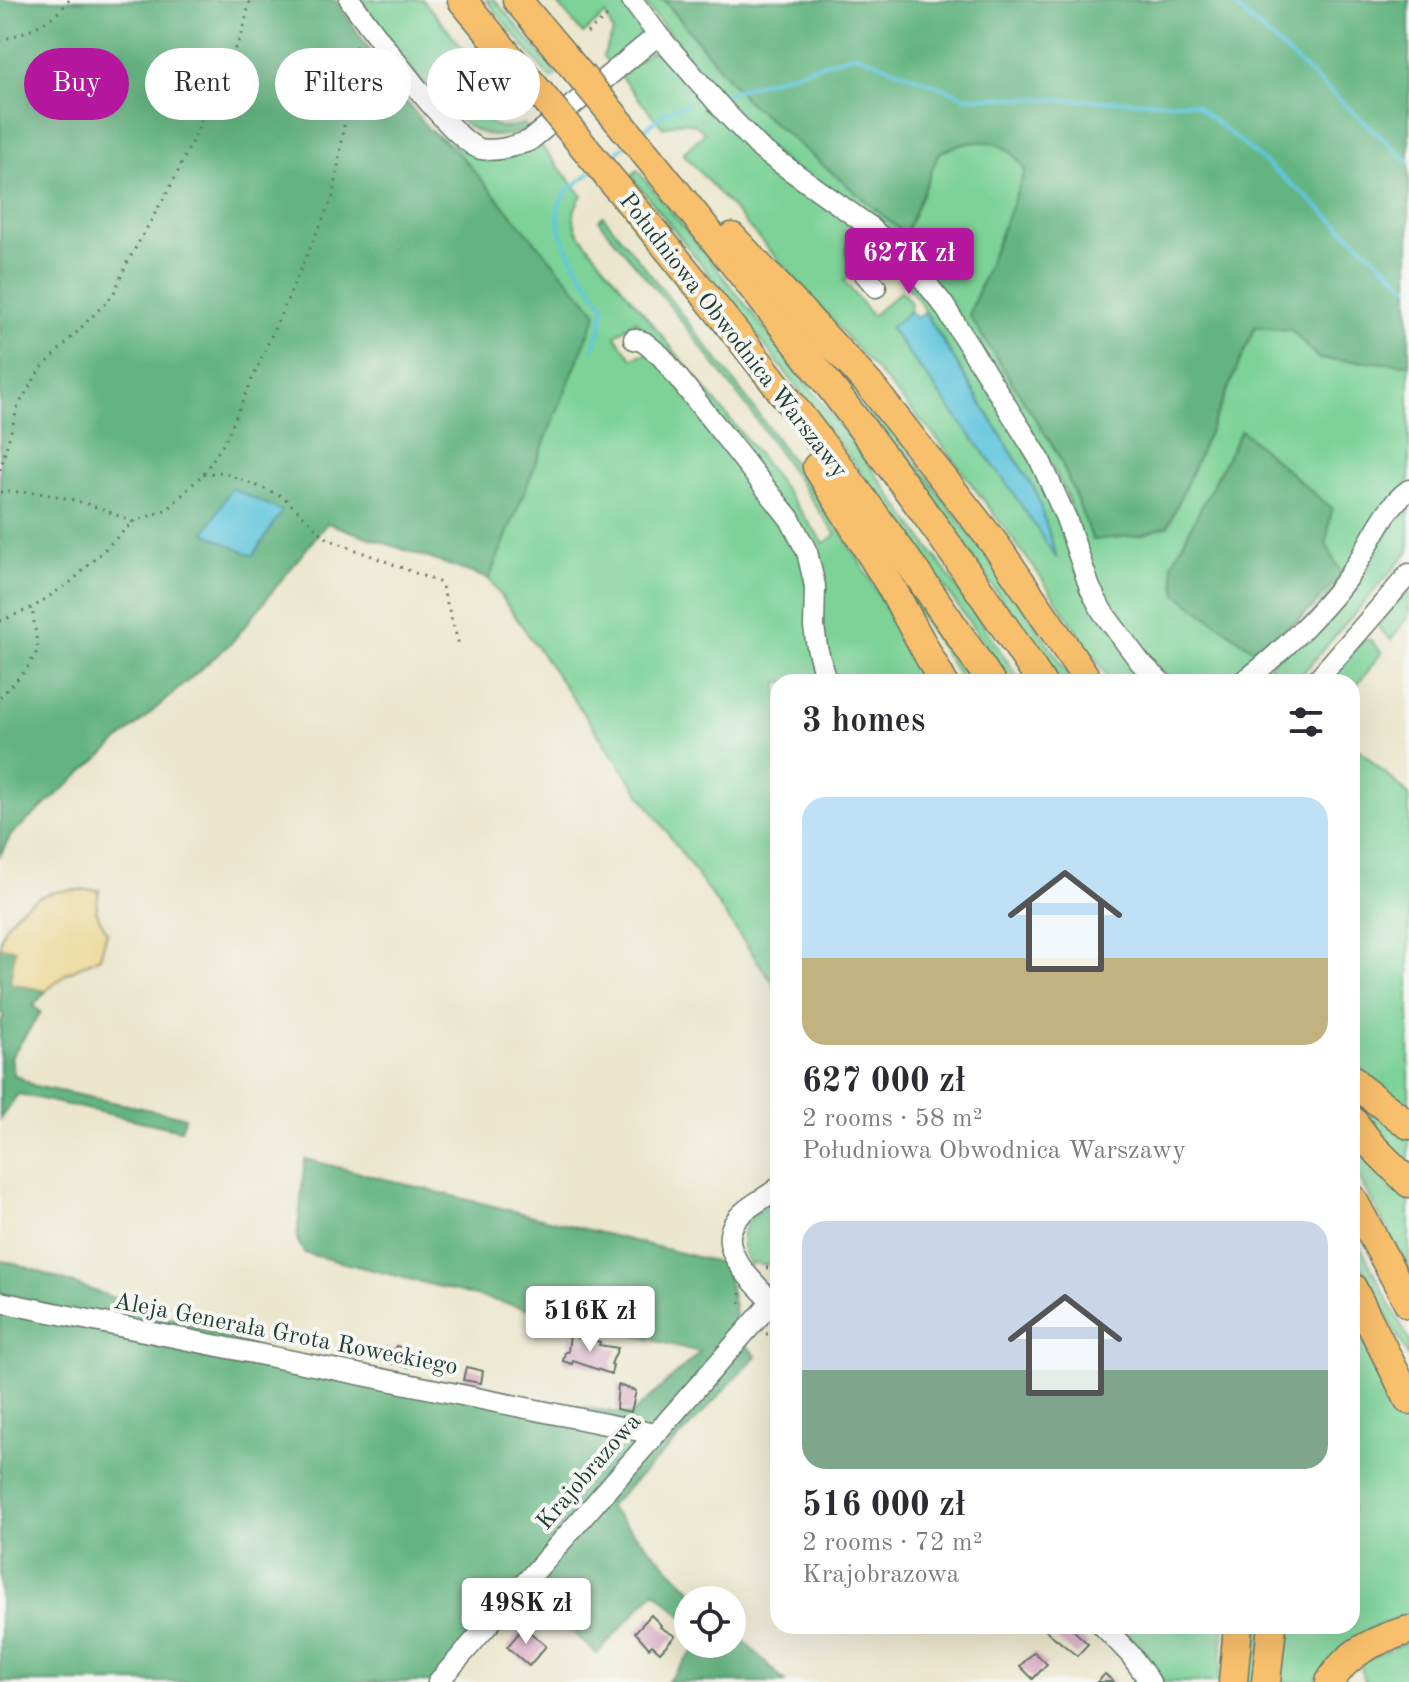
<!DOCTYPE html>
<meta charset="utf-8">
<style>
:root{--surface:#fff;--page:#f7f7f7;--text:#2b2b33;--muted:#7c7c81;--accent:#b5179e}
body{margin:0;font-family:"Old Standard TT",serif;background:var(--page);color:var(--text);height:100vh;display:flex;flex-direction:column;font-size:30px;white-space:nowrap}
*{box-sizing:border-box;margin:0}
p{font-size:26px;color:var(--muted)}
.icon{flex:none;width:44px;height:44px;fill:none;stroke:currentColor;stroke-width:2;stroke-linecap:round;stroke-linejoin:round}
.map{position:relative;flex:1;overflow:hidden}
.side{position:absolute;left:770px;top:674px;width:590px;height:960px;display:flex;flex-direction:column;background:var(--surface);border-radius:24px;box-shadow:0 8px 32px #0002}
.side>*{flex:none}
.hud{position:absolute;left:24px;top:48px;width:626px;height:72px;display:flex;gap:16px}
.tools{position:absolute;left:674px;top:1586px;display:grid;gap:16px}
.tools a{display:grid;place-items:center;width:72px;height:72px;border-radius:50%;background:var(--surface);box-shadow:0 8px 32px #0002;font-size:40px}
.price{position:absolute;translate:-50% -68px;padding:0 18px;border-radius:8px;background:#fff;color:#222;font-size:26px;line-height:52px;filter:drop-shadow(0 2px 4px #0008)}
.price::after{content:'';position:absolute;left:50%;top:48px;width:24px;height:18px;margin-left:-12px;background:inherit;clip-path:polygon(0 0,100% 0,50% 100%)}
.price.current{background:var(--accent);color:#fff}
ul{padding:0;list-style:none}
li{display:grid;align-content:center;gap:16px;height:424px;padding:0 32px}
li span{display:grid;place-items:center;height:248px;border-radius:24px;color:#555}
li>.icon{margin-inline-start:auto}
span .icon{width:144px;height:144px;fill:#fffc;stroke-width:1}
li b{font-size:34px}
h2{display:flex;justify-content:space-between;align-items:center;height:96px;padding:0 32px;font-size:34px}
.pill{padding:0 28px;border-radius:36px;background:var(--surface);box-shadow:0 8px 32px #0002;font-size:28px;line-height:72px}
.pill.current{background:var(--accent);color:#fff}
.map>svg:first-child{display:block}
</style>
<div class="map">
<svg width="1409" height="1682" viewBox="0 0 1409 1682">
<rect width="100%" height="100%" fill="#f6f6f2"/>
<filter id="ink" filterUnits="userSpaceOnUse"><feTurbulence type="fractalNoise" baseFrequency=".0125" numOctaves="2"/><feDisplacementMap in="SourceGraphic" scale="16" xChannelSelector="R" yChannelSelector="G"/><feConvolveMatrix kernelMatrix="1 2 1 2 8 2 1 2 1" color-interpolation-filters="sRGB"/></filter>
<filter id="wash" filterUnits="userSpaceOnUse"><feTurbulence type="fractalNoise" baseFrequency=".006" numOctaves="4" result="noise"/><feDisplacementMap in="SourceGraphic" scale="32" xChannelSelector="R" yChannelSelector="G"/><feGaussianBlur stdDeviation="1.8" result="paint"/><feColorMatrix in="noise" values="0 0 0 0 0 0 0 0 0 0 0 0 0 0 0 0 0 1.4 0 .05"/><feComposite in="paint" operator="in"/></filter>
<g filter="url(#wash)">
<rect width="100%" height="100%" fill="#ebe6cc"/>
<!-- green -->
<g fill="#7bd297" stroke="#4d8866" stroke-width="2">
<path d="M360,0H423L505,99L483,118C497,130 508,129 524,124L528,129C514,134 500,138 486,134C443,123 387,35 360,0Z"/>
<path d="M486,0H495L557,74L551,79Z"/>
<path d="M555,0H621L640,24L644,37L611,66L603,56L613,33L606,14L583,34Z"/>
<path d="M642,0H664L746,100L905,234L939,153C973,137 1005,134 1025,171L969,315L1058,454L1093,540L1168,526L1255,327L1291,330L1319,359L1409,364V481L1342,575L1326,544L1311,609L1241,675L1228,682H1178L1162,672L1146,655L1105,597L1094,576L1065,491L1034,434L949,303L750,132Z"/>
<path d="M650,52L668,54L854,226L855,272L844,281L872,316L901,291L911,303L910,311L890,329L1005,481L1056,555L1036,492L917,298L878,251L863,264L867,241L873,240L922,289L1016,433L1149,682H1111L1041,577L940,442L683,153L705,133C693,119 679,120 663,128L620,76Z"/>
<path d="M429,130L458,148L476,154L538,142L582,195C573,209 571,219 579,234L759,455L824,543L836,535L751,412L674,311L604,227L599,220L603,216C692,325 779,436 855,554C881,596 902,640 927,682H829L817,573L723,430L636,320L615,336L632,358L647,353L658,358L803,552L821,682H778V990L489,579L597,313Z"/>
<path d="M637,170C772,335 904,504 1021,682H1011C891,508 763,340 631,176Z"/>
<path d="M809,335L866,396L1011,589L1074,682H1059L925,489Z"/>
<path d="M1409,500V551L1295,682H1255Z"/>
<path d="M905,585L972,682H963L902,587Z"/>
<path d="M1409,589V615L1391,640L1377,626Z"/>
<path d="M1364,640H1370L1382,652L1352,692V682H1327Z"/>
<path d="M1352,743L1409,795V1111L1367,1077L1352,1057Z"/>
<path d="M1366,1104L1409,1137V1165L1362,1109Z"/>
<path d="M1352,1134L1409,1198V1270L1352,1165Z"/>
<path d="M778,1195V1264L760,1265L755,1262L750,1266C731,1227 750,1219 778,1195Z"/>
<path d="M1352,1231L1409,1340V1358L1352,1248Z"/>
<path d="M1352,1314L1409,1431V1617C1371,1622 1334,1648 1315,1682H1280L1285,1626H1352Z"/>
<path d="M1126,1626H1224L1219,1682H1162L1152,1664L1123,1629Z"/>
<path d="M1248,1626H1262L1257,1682H1243Z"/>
<path d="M1409,1641V1682H1365L1361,1671L1363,1661Z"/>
</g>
<!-- forest -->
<g fill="#64b480" stroke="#42785a" stroke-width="2">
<path d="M0,0H336L394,87L429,130L462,157L597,313L489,579L327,523L232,642L12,834L0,855Z"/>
<path d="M664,0H1409V364L1319,359L1291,330L1255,327L1168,526L1141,535L1093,540L1058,454L969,315L1025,171C1006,134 973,137 939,153L905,234L746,100Z"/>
<path d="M1241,430L1332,509L1326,544L1342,575L1311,609L1255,651L1177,594L1172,564Z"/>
<path d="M0,947L15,949L10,983L46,991L33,1006L41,1012L11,1057L14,1074L35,1086L185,1117L181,1130L18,1094L0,1119V1021L4,1016L0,1012Z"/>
<path d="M305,1159L725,1264C728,1286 738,1310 735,1332L756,1356L683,1434L608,1507L702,1600H688V1621L655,1591L597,1654L521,1587L438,1682H0V1261L14,1263L289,1359L631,1415L700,1352L304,1253L297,1239Z"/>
<path d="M732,1629L785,1682H667L700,1644H732Z"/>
</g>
<!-- sand -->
<path fill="#eeda9e" stroke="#868c69" stroke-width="2" d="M99,890L96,912L107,932L100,957L67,973L46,991L10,983L15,949L0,947C0,920 30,897 55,892C69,889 85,890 99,890Z"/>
<!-- water -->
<g fill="#60c6dd" stroke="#408288" stroke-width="2">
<path d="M910,311L916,318L925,313L1036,492L1057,559L1005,481L890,328Z"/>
<path d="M231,488L282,511L253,556L205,533Z"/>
</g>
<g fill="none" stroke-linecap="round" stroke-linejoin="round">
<!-- stream -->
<g stroke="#60c6dd" stroke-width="4">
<path d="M1228,0L1409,162"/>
<path d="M724,94L856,54L966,97L1193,103L1307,197L1409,287"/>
<path d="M640,133L666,112L687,104"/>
<path d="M606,160L624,146"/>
<path d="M590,173C578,183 559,194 558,210C555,240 588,282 604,306L601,328L593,348"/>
</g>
</g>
<g id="blocks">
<!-- building -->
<g fill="#daa9c5">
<path d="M570,1334L587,1342L588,1338L600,1342L599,1345L618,1348L611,1364L613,1365L611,1374L573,1361L572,1364L563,1361L565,1352H568Z"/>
<path d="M396,1346L401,1347L400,1351L412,1353L409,1367L381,1361L384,1348L395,1350Z"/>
<path d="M466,1367L483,1371L481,1383L463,1380Z"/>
<path d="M618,1385L636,1391L631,1412L616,1409Z"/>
<path d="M651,1615L661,1625L660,1627L675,1636L660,1652L652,1645L649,1648L635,1632Z"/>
<path d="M1047,1626H1069L1088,1644L1077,1656L1044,1629Z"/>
<path d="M524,1627L546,1646L529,1666L507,1647Z"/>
<path d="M1034,1652L1047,1664L1033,1679L1020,1666Z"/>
<path d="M1105,1674L1114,1682H1097Z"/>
</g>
</g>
</g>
<g filter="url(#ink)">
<use href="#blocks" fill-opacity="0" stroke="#667869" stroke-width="2"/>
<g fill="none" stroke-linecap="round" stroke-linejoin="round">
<defs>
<g id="minor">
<path d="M350,0C371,28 453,143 481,149C497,152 514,146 529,141L658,35"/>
<path d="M632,0L658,35L727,114L762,150L869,226L914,268L943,304L1039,458L1066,518L1090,588L1102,611L1140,662L1161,682"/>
<path d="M869,226C846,256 853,260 876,287"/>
<path d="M634,339L644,342L661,356L790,519L807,552L815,586L814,627L817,647L826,682"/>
<path d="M1242,682C1276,659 1329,605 1352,571C1370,546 1383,508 1409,490"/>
<path d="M1315,682L1409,574"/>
<path d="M778,1188C768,1196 756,1202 746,1210C703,1245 757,1282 778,1309"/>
<path d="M0,1302L655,1434"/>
<path d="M1103,1626L1130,1654L1150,1682"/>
<path d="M438,1682L778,1295"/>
</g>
<g id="highway">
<path d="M462,0L548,103"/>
<path d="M517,0L581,76"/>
<path d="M640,147C780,320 920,495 1041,682"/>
<path d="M607,175C742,337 874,505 991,682"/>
<path d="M732,237L869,384L997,547L1089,682"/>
<path d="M817,467L890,585L943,682"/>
<path d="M1352,1079L1361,1089L1409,1125"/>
<path d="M1352,1120L1371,1145L1409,1183"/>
<path d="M1352,1198L1409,1304"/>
<path d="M1352,1287L1409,1400"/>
<path d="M1233,1682L1238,1626"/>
<path d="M1266,1682L1272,1626"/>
<path d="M1330,1682C1347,1652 1377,1639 1409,1630"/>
</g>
</defs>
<!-- minor casing -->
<use href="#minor" stroke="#667869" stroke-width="23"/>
<!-- highway casing -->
<use href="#highway" stroke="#667869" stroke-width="31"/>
<!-- path -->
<g stroke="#667869" stroke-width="3" stroke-dasharray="2 6" stroke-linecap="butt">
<path d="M587,33L607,16"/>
<path d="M0,41C25,32 53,23 69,0"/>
<path d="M0,470L18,406L39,371L113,295L127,263L174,180L243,31L250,0"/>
<path d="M203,474L222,472L282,496L328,539L441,583L460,648"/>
<path d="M0,492C50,490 88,502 133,522"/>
<path d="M0,621L32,608L72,581L133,522L168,509L203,474L224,443L334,194L357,40"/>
<path d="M0,697L26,670L38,650L32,608"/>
<path d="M766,1268H778"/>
<path d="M740,1293L741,1309"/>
<path d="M766,1334H778"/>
</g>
<!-- minor -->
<use href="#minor" stroke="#fff" stroke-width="20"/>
<!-- highway -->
<use href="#highway" stroke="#f8bf6c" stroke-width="28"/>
<defs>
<g id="highway-bridge">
<path d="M581,76L640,147"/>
<path d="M548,103L607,175"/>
</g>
</defs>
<!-- highway-bridge casing -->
<use href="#highway-bridge" stroke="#667869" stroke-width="31" stroke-linecap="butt"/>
<!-- highway-bridge -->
<use href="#highway-bridge" stroke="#f8bf6c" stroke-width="28"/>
</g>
</g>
<g text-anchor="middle" stroke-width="8" stroke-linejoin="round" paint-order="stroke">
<!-- street labels -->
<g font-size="24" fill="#1f3d34" stroke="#f6f6f2">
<text transform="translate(734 335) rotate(52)" y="8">Południowa Obwodnica Warszawy</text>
<text transform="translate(286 1333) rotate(11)" y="8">Aleja Generała Grota Roweckiego</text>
<text transform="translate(588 1471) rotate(-49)" y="8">Krajobrazowa</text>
</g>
</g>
</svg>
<div class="tools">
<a><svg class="icon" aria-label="locate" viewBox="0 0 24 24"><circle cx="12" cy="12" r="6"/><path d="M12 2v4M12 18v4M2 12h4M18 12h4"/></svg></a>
</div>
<b class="price current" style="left:909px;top:296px">627K zł</b>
<b class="price" style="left:590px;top:1354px">516K zł</b>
<b class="price" style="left:526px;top:1646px">498K zł</b>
<div class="hud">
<a class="pill current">Buy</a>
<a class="pill">Rent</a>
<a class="pill">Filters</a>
<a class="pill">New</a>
</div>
<section class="side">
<h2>3 homes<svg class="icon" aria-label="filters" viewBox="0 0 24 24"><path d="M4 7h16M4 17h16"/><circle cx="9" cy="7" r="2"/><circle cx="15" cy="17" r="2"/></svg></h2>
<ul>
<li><span style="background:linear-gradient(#bfe0f5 65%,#c2b280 0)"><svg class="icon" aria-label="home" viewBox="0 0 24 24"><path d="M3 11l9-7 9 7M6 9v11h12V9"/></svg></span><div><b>627 000 zł</b><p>2 rooms · 58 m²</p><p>Południowa Obwodnica Warszawy</p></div></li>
<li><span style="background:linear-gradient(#c9d6e8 60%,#7fa58c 0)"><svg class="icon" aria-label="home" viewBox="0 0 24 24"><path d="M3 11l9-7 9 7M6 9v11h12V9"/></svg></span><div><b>516 000 zł</b><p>2 rooms · 72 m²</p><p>Krajobrazowa</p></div></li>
</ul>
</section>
</div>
